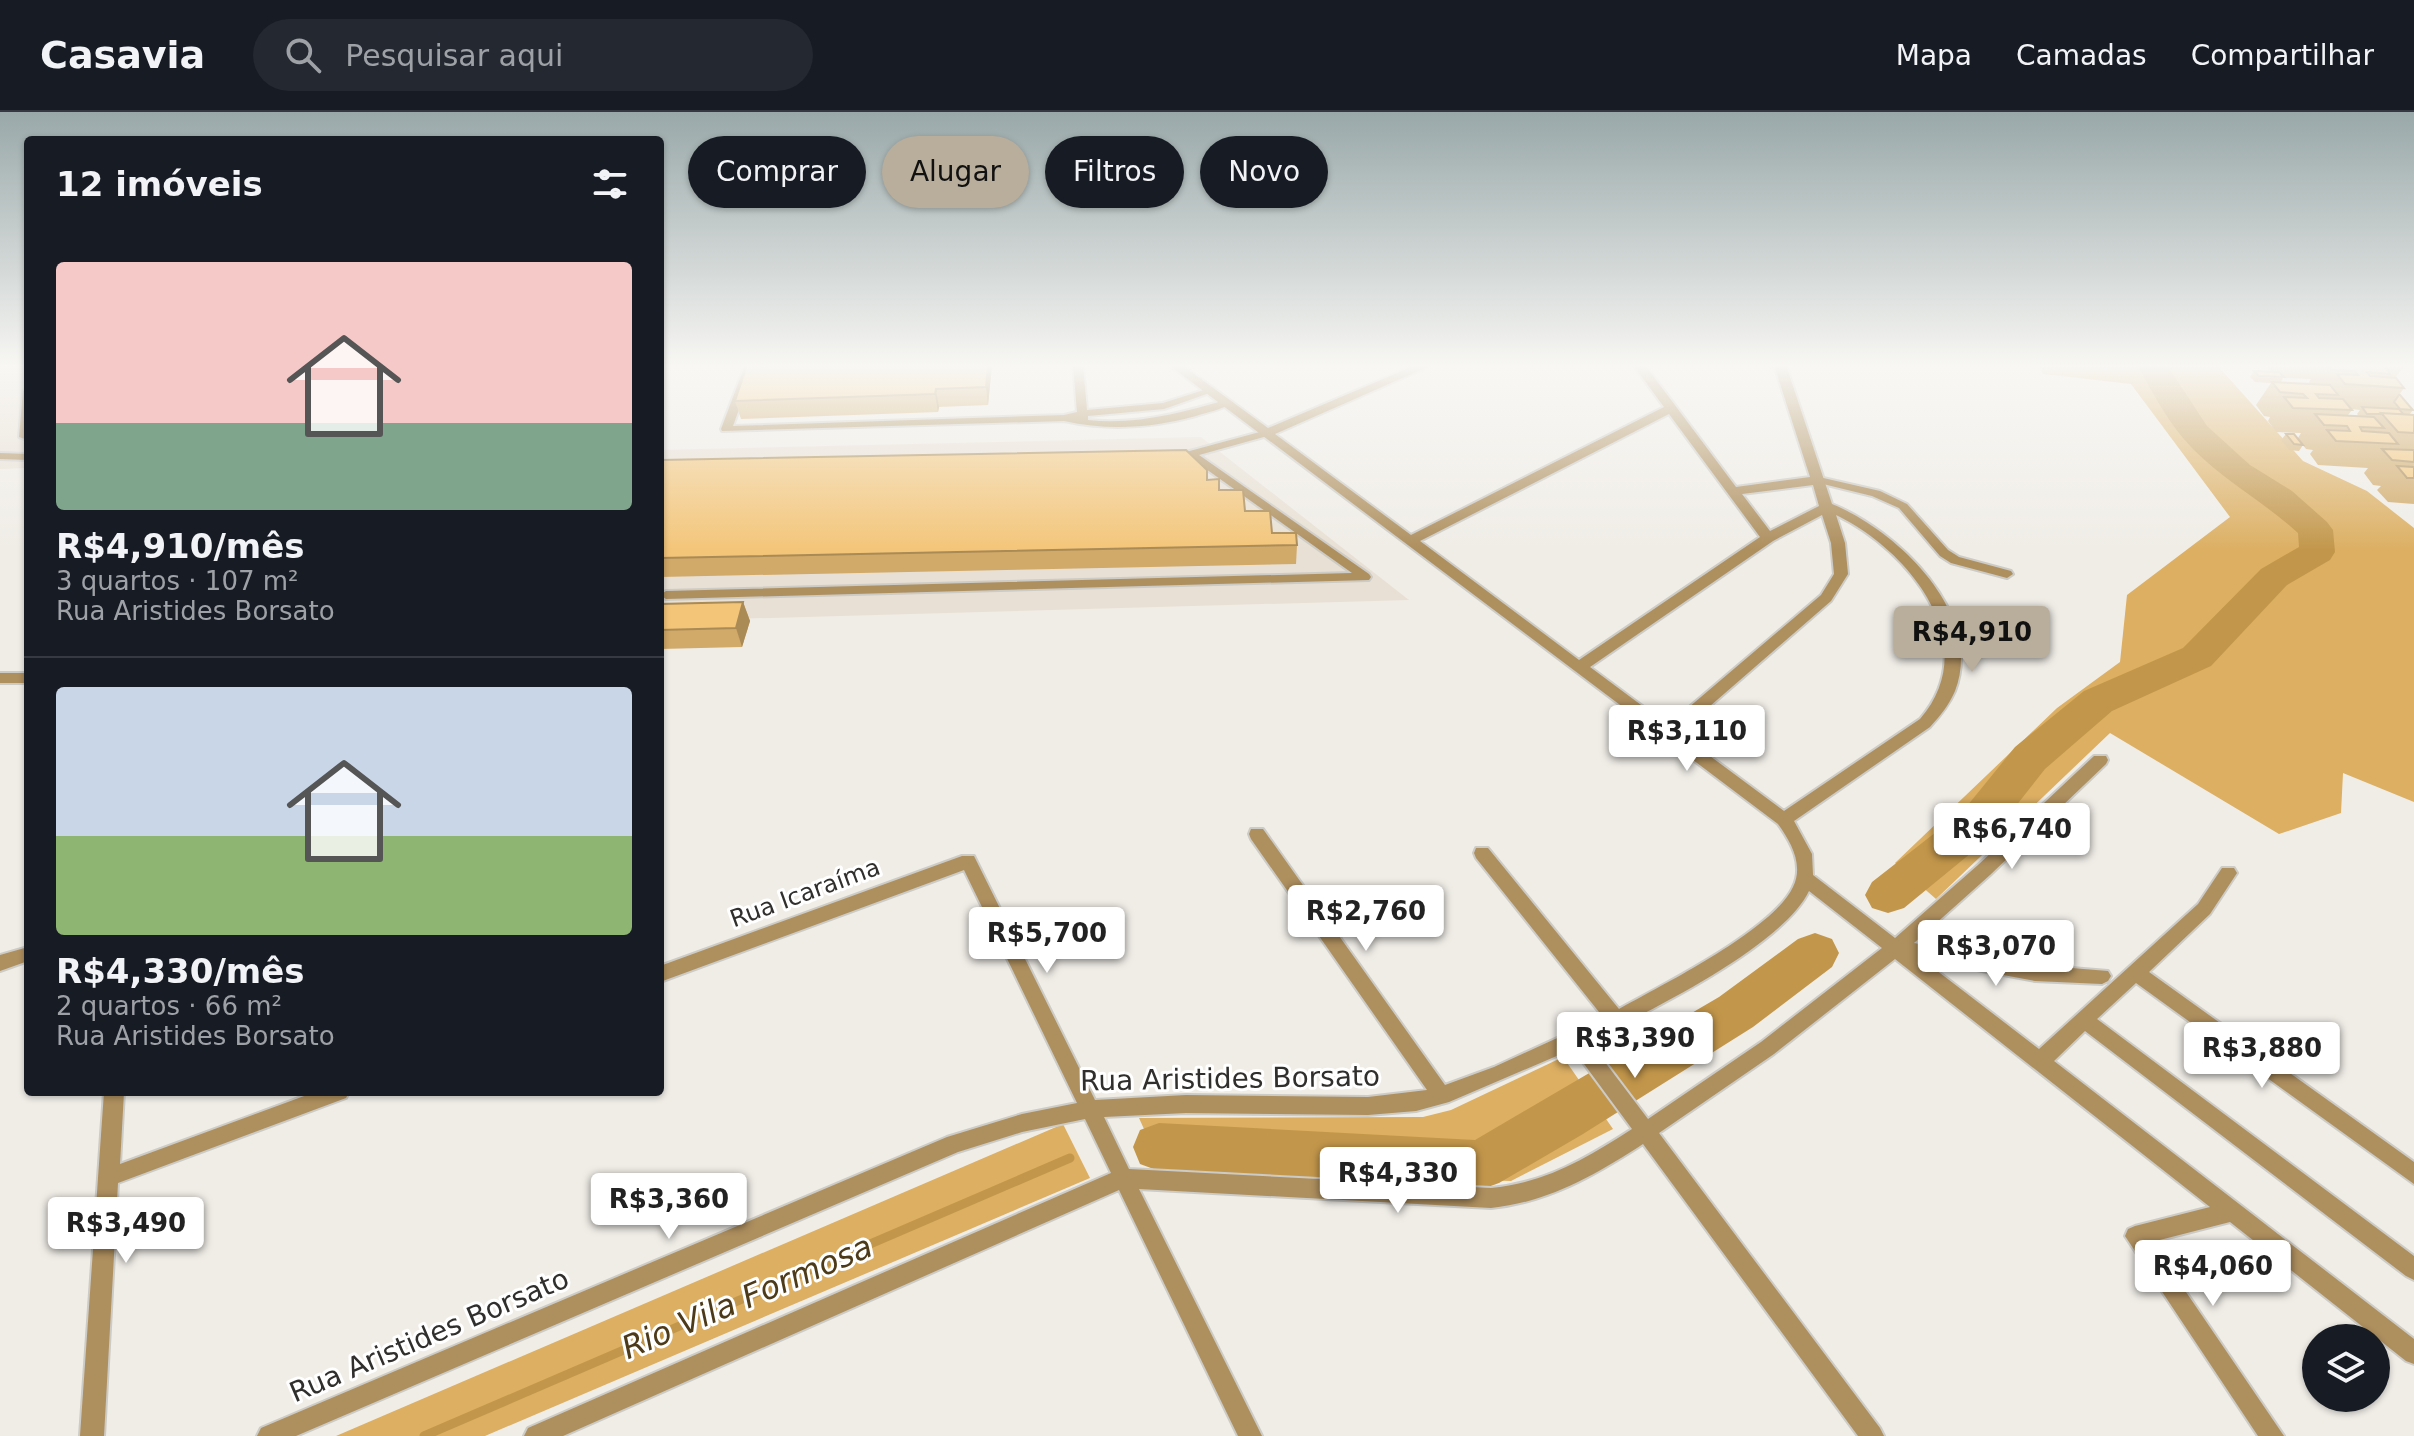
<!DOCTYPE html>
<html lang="pt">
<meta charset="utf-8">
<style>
:root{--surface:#171b24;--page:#242831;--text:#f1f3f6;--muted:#9ea1a6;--line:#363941;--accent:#b9ae9b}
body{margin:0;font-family:"DejaVu Sans",sans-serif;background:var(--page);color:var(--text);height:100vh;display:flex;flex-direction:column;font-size:30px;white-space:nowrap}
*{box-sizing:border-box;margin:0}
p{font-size:26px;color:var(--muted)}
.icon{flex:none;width:44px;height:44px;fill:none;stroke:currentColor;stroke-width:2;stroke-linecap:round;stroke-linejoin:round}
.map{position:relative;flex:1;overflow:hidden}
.drawer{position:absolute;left:24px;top:24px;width:640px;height:960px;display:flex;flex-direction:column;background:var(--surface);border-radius:8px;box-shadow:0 2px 6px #0004}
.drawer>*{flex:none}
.guide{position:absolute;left:688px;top:24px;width:760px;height:72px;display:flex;gap:16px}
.fabs{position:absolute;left:2302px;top:1212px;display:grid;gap:16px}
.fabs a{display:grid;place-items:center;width:88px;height:88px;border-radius:50%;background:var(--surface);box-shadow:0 2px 6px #0004;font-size:40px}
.price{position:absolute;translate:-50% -68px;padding:0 18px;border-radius:8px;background:#fff;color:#222;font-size:26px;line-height:52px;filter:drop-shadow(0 2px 4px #0008)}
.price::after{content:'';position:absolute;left:50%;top:48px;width:24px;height:18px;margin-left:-12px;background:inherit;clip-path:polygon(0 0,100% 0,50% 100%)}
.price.active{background:var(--accent);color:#111}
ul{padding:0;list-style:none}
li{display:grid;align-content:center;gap:16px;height:424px;padding:0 32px}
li+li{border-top:2px solid var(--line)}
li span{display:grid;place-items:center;height:248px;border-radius:8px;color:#555}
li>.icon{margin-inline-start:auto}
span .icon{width:144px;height:144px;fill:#fffc;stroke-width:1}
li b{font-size:34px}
h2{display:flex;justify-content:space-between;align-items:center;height:96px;padding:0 32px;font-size:34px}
.tag{padding:0 28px;border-radius:36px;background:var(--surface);box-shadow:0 2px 6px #0004;font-size:28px;line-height:72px}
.tag.active{background:var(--accent);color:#111}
header{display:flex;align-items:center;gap:48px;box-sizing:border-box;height:112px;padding:0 40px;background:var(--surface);border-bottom:2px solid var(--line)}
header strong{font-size:38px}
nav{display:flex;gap:44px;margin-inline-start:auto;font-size:28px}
.search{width:560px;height:72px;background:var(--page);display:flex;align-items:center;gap:20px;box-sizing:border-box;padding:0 28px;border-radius:44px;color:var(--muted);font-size:30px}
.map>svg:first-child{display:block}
</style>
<header>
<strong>Casavia</strong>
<div class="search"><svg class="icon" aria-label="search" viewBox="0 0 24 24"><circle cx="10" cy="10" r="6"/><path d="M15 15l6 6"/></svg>Pesquisar aqui</div>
<nav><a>Mapa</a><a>Camadas</a><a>Compartilhar</a></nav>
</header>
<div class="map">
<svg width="2414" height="1324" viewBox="0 0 2414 1324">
<rect width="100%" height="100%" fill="#f0ede7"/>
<!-- built -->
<g fill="#e8e0d4">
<path d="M0,253H28V356L0,357Z"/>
<path d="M1201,325L1409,488L660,509V338Z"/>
</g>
<!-- forest -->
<g fill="#dcaf63">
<path d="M2039,253H2217L2303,349L2367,379L2414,416V690L2343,661L2341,701L2279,722L2110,621L1936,787L1895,751L2057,596L2120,550L2127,483L2230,405L2131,272L2043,262Z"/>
<path d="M1563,945L1613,1017L1511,1069L1163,1059L1139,1006L1423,1005L1451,998Z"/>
<path d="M1063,1012L1090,1066L485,1324H336Z"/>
</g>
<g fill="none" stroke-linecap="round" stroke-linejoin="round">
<!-- stream -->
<path stroke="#c3974b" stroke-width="9" d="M424,1324L1070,1046"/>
<!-- river -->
<g fill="#c3974b" fill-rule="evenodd">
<path d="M2137,253H2167L2207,314L2250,353L2292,379L2327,410L2333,418L2335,440L2330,448L2287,473L2211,554L2112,599L2045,657L1993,723L1904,796L1888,801L1872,796L1865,783L1872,770L1963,699L2015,635L2084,579L2183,536L2261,457L2299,435L2298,421C2261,387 2216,365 2183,326C2165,305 2151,277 2137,253Z"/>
<path d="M1815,821L1832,827L1839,841L1832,855L1753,915L1583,1022L1499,1071L1480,1078L1159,1059L1140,1052L1133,1035L1140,1018L1159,1011L1475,1028L1719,885L1798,827Z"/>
</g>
<defs>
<g id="service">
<path d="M745,253H755L733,314L1064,303L1077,300L1073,253H1083L1087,298L1163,291L1210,276L1215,279L1164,297L1088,304V308C1137,313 1180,301 1226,288L1231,291C1221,298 1208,300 1196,304C1152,316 1109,319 1064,309L722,319L721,317Z"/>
<path d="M28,276V328L19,325L23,279Z"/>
<path d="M1267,318L1272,321L1271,323L1199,343L1369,462L1371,465L1369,468L666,487L660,483L666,479L1352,461L1185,342L1186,340Z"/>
<path d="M0,341L28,342V348L0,347Z"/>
<path d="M1819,365L1880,379L1907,392L1948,438L1959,445L2011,459L2013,462L2007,466L1951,451L1940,444L1899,396L1872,384L1815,370L1813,368Z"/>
<rect x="0" y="561" width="28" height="10"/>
</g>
<g id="minor">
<path d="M1169,253H1182L1268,316L1416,253H1432L1275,322L1411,423L1664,295L1633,253H1645L1736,375L1810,365L1774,253H1786L1832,392C1896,418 1985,501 1955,579C1949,593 1940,604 1930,615L1794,709L1812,742L1813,763L1895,826L1978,753L2094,644H2106L2108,648L2106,652L1990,763L1914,831L2035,853L2108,859L2111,864L2108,869L2102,872L2035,869L1923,848L2039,937L2198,792L2222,756H2234L2237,761L2210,802L2149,860L2414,1050V1072L2136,871L2097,907L2414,1144V1168L2406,1164L2085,919L2054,949L2414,1227V1252L2406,1249L2230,1110L2152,1130L2284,1324H2258L2125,1124L2128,1117L2135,1114L2210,1095L1895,847L1774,942L1659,1021L1880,1316L1884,1324H1858L1643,1032C1595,1063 1549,1090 1491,1096L1139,1077L1262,1324H1238L1119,1078L563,1324H524L528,1316L1111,1061L1085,1007L1022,1020L958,1040L296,1324H257L261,1316L947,1025L1022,1002L1077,991L964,758L660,870V854L962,744H974L1095,988L1186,983L1368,985L1427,978L1251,727L1249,722L1251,717H1263L1445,973L1494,955L1603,905L1476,746L1474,741L1476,736H1488L1619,897C1662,873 1773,818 1793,775C1804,753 1791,730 1778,712ZM1669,302L1760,425L1579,548L1420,429ZM1813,373L1819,394L1770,419L1742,382ZM1822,403L1831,431L1834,462L1821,483L1668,613L1590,555L1773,429ZM1836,403C1909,438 1985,532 1920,607L1784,699L1679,621L1831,489L1848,462L1845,431ZM1809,779L1882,836L1761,930L1648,1007L1589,929C1646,901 1782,835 1809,779ZM1573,937L1632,1017C1587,1046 1545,1071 1491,1076L1129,1057L1104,1005L1186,1001L1368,1003L1416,999L1449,990Z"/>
<path d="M28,835V849L0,859V843Z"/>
<path d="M104,980H124L120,1052L315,980H349L346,986L118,1071L104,1324H80Z"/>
</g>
</defs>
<!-- service casing -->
<use href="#service" stroke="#cdcbc6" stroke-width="4"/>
<!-- minor casing -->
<use href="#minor" stroke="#cdcbc6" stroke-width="4"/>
<!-- service -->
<use href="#service" fill="#ae8f5e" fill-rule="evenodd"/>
<!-- minor -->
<use href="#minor" fill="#ae8f5e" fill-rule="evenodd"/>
</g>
<!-- wall -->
<g fill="#d1a968" fill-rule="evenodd">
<path d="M992,253L988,293L939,295L938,300L741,307L735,289Z"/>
<path d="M2269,253H2405L2395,266L2404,276L2399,283L2413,298L2410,302L2414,303V392L2388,390L2377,378L2381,374L2373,373L2364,361L2368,356L2318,353L2310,342L2313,338L2306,337L2303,333L2299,339L2289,338L2281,328L2286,322L2298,326L2301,321L2276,320L2268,309L2270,305L2264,304L2256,293L2271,271L2255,270L2250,265L2254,259H2271L2267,256ZM2283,266L2311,267L2308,272L2281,270ZM2351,297L2360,298L2357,302L2359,304L2348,303L2352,298Z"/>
<path d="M660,348L1207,368L1272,421L1297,433L1296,452L660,465Z"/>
<path d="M743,490L750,509L742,535L660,537V492Z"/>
</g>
<!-- shaded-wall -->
<g fill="#aa8a55">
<path d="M988,253H992L988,293L986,275Z"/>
<path d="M936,277L939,295L938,300L935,282Z"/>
<path d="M743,490L750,509L742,535L736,516Z"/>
</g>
<!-- building -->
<g fill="#f3c579" stroke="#aa8a55" stroke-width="2">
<path d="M747,253H988L986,275L936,277L935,282L735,289Z"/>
<path d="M2328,253H2385L2390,262L2367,260L2370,264L2396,266L2404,276L2345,272L2337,262L2358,263L2355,259L2331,258Z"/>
<path d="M2254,259L2279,260L2284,265L2259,264Z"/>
<path d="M2272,270L2330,273L2338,283L2316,282L2319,286L2343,287L2352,298L2293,296L2284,285L2307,286L2303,282L2280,280Z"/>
<path d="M2399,283H2400L2413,298L2400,297L2394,290Z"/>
<path d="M2362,295L2399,297L2403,302H2367Z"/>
<path d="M2381,301L2414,303V321L2398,320Z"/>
<path d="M2315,302L2374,305L2384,316L2360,315L2362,319L2389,321L2398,332L2336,329L2327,318L2350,319L2347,314L2324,313Z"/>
<path d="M2286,322H2294L2303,333L2294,332Z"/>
<path d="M2382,337L2414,338V350L2392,348Z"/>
<path d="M1186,338L1207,358V368L1219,367V378H1243L1245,399H1270L1272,421H1296L1297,433L660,446V348Z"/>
<path d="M2397,354L2414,355V366H2407Z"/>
<path d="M743,490L736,516L660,518V492Z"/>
</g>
<!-- sky -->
<linearGradient id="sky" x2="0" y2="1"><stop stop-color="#99a8a9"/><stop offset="0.58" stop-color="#f8f7f4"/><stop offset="1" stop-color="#f8f7f4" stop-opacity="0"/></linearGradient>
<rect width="2414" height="438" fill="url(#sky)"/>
<g text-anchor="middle" stroke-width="6" stroke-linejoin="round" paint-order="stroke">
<!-- street labels -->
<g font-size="24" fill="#302f2d" stroke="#fff">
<text transform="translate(805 781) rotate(-20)" y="8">Rua Icaraíma</text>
</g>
<!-- near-street labels -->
<g font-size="28" fill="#302f2d" stroke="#fff">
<text transform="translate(1230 966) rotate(-1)" y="10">Rua Aristides Borsato</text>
<text transform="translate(429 1223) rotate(-23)" y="10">Rua Aristides Borsato</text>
</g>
<!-- near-water labels -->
<g font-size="32" font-style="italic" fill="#4d3a19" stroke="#fff">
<text transform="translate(747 1185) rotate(-23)" y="11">Rio Vila Formosa</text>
</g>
</g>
</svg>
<div class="fabs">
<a><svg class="icon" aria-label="layers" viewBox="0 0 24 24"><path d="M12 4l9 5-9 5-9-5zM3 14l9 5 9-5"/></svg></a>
</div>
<b class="price active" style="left:1972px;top:562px">R$4,910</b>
<b class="price" style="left:1687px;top:661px">R$3,110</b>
<b class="price" style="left:2012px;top:759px">R$6,740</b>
<b class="price" style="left:1366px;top:841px">R$2,760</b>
<b class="price" style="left:1047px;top:863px">R$5,700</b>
<b class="price" style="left:1996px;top:876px">R$3,070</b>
<b class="price" style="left:1635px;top:968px">R$3,390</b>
<b class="price" style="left:2262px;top:978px">R$3,880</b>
<b class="price" style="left:1398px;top:1103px">R$4,330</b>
<b class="price" style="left:669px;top:1129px">R$3,360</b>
<b class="price" style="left:126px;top:1153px">R$3,490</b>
<b class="price" style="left:2213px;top:1196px">R$4,060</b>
<div class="guide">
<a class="tag">Comprar</a>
<a class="tag active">Alugar</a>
<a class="tag">Filtros</a>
<a class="tag">Novo</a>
</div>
<section class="drawer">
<h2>12 imóveis<svg class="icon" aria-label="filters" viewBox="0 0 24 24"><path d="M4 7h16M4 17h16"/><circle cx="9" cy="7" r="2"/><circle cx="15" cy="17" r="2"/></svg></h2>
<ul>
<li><span style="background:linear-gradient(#f6c9c9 65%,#7fa58c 0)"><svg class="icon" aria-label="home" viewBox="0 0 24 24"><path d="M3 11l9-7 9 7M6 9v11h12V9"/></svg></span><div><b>R$4,910/mês</b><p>3 quartos · 107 m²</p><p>Rua Aristides Borsato</p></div></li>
<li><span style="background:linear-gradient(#c9d6e8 60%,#8fb573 0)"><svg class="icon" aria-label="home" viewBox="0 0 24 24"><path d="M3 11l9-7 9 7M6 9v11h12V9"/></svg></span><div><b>R$4,330/mês</b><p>2 quartos · 66 m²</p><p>Rua Aristides Borsato</p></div></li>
</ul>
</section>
</div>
